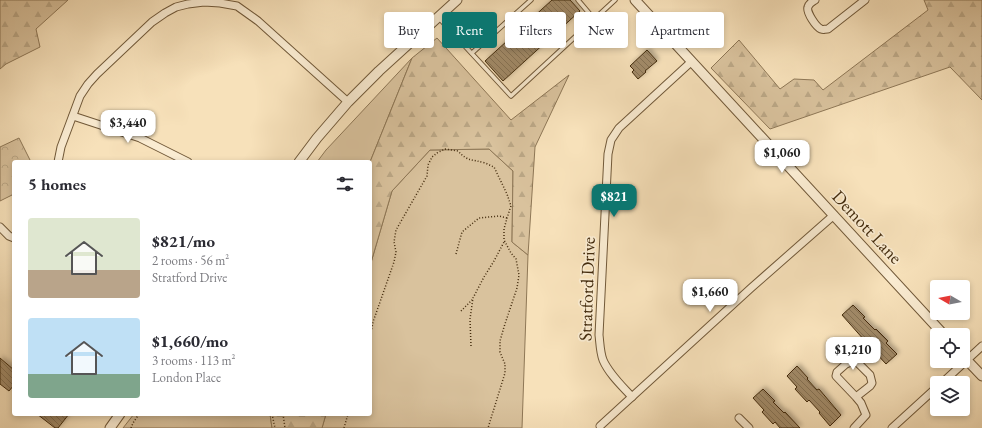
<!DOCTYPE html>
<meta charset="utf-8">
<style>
:root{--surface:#fff;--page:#f2f2f3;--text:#2b2b33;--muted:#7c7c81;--accent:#0f766e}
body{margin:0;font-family:"EB Garamond",serif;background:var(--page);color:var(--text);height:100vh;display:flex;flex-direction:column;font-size:15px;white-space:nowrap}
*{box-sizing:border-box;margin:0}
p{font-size:13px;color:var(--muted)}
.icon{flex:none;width:22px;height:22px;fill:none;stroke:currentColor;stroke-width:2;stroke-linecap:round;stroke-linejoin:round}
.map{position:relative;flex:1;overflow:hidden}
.panel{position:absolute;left:12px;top:160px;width:360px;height:256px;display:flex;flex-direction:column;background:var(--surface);border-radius:4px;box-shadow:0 2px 6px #0003}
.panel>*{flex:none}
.top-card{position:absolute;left:384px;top:12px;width:380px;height:36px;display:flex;gap:8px}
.needle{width:26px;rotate:279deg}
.buttons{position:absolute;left:930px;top:280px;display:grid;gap:8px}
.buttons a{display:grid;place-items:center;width:40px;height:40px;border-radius:4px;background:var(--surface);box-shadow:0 2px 6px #0003;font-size:20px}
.price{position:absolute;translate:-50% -34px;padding:0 9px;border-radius:8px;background:#fff;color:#222;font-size:13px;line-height:26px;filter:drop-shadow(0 1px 2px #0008)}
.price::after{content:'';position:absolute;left:50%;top:24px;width:12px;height:9px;margin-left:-6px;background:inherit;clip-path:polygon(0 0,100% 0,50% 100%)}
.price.current{background:var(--accent);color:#fff}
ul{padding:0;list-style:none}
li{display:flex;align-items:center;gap:12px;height:100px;padding:0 16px}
li span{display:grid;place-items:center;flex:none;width:112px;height:80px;border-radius:4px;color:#555}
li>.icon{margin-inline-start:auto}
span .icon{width:48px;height:48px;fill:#fffc;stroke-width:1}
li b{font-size:17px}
h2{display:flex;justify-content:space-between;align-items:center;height:48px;padding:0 16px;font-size:17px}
.tag{padding:0 14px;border-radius:4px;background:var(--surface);box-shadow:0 2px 6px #0003;font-size:14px;line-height:36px}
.tag.current{background:var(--accent);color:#fff}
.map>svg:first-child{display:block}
</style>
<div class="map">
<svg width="982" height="428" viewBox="0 0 982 428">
<defs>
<pattern id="forest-firs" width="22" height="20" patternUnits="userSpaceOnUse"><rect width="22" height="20" fill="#d9c29d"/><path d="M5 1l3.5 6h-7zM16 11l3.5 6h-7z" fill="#bba786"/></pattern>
<pattern id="park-crowns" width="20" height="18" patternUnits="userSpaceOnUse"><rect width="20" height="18" fill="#d9c29d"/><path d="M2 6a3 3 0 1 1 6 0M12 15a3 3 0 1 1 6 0" fill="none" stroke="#bba786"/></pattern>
<pattern id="building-back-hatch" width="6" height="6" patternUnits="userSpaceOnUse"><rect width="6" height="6" fill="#a18a67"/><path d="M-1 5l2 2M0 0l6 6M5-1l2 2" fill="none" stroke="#857153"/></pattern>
<filter id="shadow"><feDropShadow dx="2.5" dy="-2.5" stdDeviation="2" flood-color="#0004"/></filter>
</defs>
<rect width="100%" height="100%" fill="#f7e1ba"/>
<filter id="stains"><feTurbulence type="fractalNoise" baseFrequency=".005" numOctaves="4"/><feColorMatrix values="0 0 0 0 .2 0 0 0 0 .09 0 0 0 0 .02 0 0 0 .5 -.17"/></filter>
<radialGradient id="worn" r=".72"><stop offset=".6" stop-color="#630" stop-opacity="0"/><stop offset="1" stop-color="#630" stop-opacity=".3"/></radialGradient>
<!-- grass -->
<g fill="#d9c29d" stroke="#8e7756">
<path d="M412,58L370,162H317L326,150Z"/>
<path d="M489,149L513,171L512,242L528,255L522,428H322L326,414H370V266L392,191L430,150Z"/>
<path d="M134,414H270L272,428H123Z"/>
</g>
<!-- forest -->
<g fill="url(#forest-firs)" stroke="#8e7756">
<path d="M0,0H68L36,29L40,47L6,64L0,69Z"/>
<path d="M924,0H982V100L950,67L770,129L711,68L739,40L780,89L794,79L814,80L823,90L928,10Z"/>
<path d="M437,38L511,120L569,75L535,147L528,255L512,242L513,171L489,149L430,150L392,191L370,266V162L412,58Z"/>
<path d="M270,414H326L322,428H272Z"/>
</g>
<!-- park -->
<path fill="url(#park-crowns)" stroke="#8e7756" d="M19,138L31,162H14V194L0,201V147Z"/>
<!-- building -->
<g fill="url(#building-back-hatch)" stroke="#442c0e" filter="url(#shadow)">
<path d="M552,0H570L580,11L503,81L485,61Z"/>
<path d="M647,50L657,61L645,71L646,72L638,79L632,72L634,70L630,66Z"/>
<path d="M853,305L865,317L863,318L875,330L876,329L888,341L886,343L897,354L886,364L875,352L876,351L866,340L865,341L842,315Z"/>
<path d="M0,358L14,370V385L9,391L0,384Z"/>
<path d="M797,366L808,378L807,379L817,390L819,389L841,415L830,426L819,413L820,412L809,400L807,402L795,389L797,387L787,376Z"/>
<path d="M763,389L775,401L773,402L784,413L785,412L800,428H780L775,422L773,424L762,412L764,410L753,398Z"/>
<path d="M37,414H69L58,428H55Z"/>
</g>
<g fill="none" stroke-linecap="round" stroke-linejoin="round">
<defs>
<g id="service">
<path d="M578,0L594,19"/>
<path d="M439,18L511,96L615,0"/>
<path d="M472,53L531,0"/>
</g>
<g id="minor">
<path d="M815,0C812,2 809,3 808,7C806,12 816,27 821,29C824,30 824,29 828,29L865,0"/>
<path d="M73,116L140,138L188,162"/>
<path d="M58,162L61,147L80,96L88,84L97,74L152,22L165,13L176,7L188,4L204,2L220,3L237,6L258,21L348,102"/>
<path d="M0,227L9,236L14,238"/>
<path d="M942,383L982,346"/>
<path d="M632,397C622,386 609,374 603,360C600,352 600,343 599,335L608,154L611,140L619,128L691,62"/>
<path d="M739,418L749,428"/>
<path d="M600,426L751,288L834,215"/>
<path d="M854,428L866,415L861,403L856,397L836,376L837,372L846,364L853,361L857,362L870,375L872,383L870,386L856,397"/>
<path d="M892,428L937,387"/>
</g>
<g id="tertiary">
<path d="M635,0L944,335"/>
<path d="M299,162L317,138L348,102L379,71L457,0"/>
<path d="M963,356L982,376"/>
<path d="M110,428L120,414"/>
</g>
</defs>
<!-- service casing -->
<use href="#service" stroke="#715939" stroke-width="5.5"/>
<!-- minor casing -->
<use href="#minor" stroke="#715939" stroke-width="9"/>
<!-- tertiary casing -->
<use href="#tertiary" stroke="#715939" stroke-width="11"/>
<!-- path -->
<g stroke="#442c0e" stroke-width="1.5" stroke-dasharray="1 2" stroke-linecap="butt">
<path d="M456,254L462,232L479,218L499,216L507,218"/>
<path d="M461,311L473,299"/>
<path d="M370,338L373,322L394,262L396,252L394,242L396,230L427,176L428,165L432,157L437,153L445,149L458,151C468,162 472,159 485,163C488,164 491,166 494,167L507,194L511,206L507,218L504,229V240L511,253L516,259L519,275L517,288L504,327L500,341V352L505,364V373L488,428"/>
<path d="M471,346L470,319L473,298L484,277L494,261L504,242"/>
<path d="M272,414L275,428"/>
<path d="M283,414L285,428"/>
<path d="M131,428L133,423L139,414"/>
<path d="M344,428L348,414"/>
</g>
<!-- service -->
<use href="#service" stroke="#faecd2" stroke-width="3.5"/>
<!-- minor -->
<use href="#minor" stroke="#faecd2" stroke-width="7"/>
<!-- tertiary -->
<use href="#tertiary" stroke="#faecd2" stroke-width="9"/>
</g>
<g text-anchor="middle" stroke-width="3.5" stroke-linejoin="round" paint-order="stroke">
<!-- street labels -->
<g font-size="18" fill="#442c0e" stroke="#faecd2">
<text transform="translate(867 227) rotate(47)" y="6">Demott Lane</text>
<text transform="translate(587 289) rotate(-88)" y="6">Stratford Drive</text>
</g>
</g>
<rect width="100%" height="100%" filter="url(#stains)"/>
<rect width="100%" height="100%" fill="url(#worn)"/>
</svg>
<div class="buttons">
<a><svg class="needle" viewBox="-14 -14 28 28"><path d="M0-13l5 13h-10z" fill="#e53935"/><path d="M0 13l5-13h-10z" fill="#7c7c81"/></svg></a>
<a><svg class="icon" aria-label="locate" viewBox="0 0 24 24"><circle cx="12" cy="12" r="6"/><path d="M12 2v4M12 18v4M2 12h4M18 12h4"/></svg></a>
<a><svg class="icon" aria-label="layers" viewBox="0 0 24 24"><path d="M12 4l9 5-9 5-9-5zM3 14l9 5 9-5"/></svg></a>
</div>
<b class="price" style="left:128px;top:144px">$3,440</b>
<b class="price" style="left:782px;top:174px">$1,060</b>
<b class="price current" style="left:614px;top:218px">$821</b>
<b class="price" style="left:710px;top:313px">$1,660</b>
<b class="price" style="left:853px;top:371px">$1,210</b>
<div class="top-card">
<a class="tag">Buy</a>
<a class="tag current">Rent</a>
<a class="tag">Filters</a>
<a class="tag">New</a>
<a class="tag">Apartment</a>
</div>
<section class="panel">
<h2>5 homes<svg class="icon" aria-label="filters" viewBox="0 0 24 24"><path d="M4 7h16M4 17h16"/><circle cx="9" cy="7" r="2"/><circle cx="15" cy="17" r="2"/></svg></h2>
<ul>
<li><span style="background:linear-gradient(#dfe7d0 65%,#b9a48a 0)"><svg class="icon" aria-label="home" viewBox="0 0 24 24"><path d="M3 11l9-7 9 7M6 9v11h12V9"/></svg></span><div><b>$821/mo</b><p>2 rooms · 56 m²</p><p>Stratford Drive</p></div></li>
<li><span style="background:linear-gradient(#bfe0f5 70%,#7fa58c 0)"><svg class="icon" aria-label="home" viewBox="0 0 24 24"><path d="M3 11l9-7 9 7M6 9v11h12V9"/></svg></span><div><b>$1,660/mo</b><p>3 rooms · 113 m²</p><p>London Place</p></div></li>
</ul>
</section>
</div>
